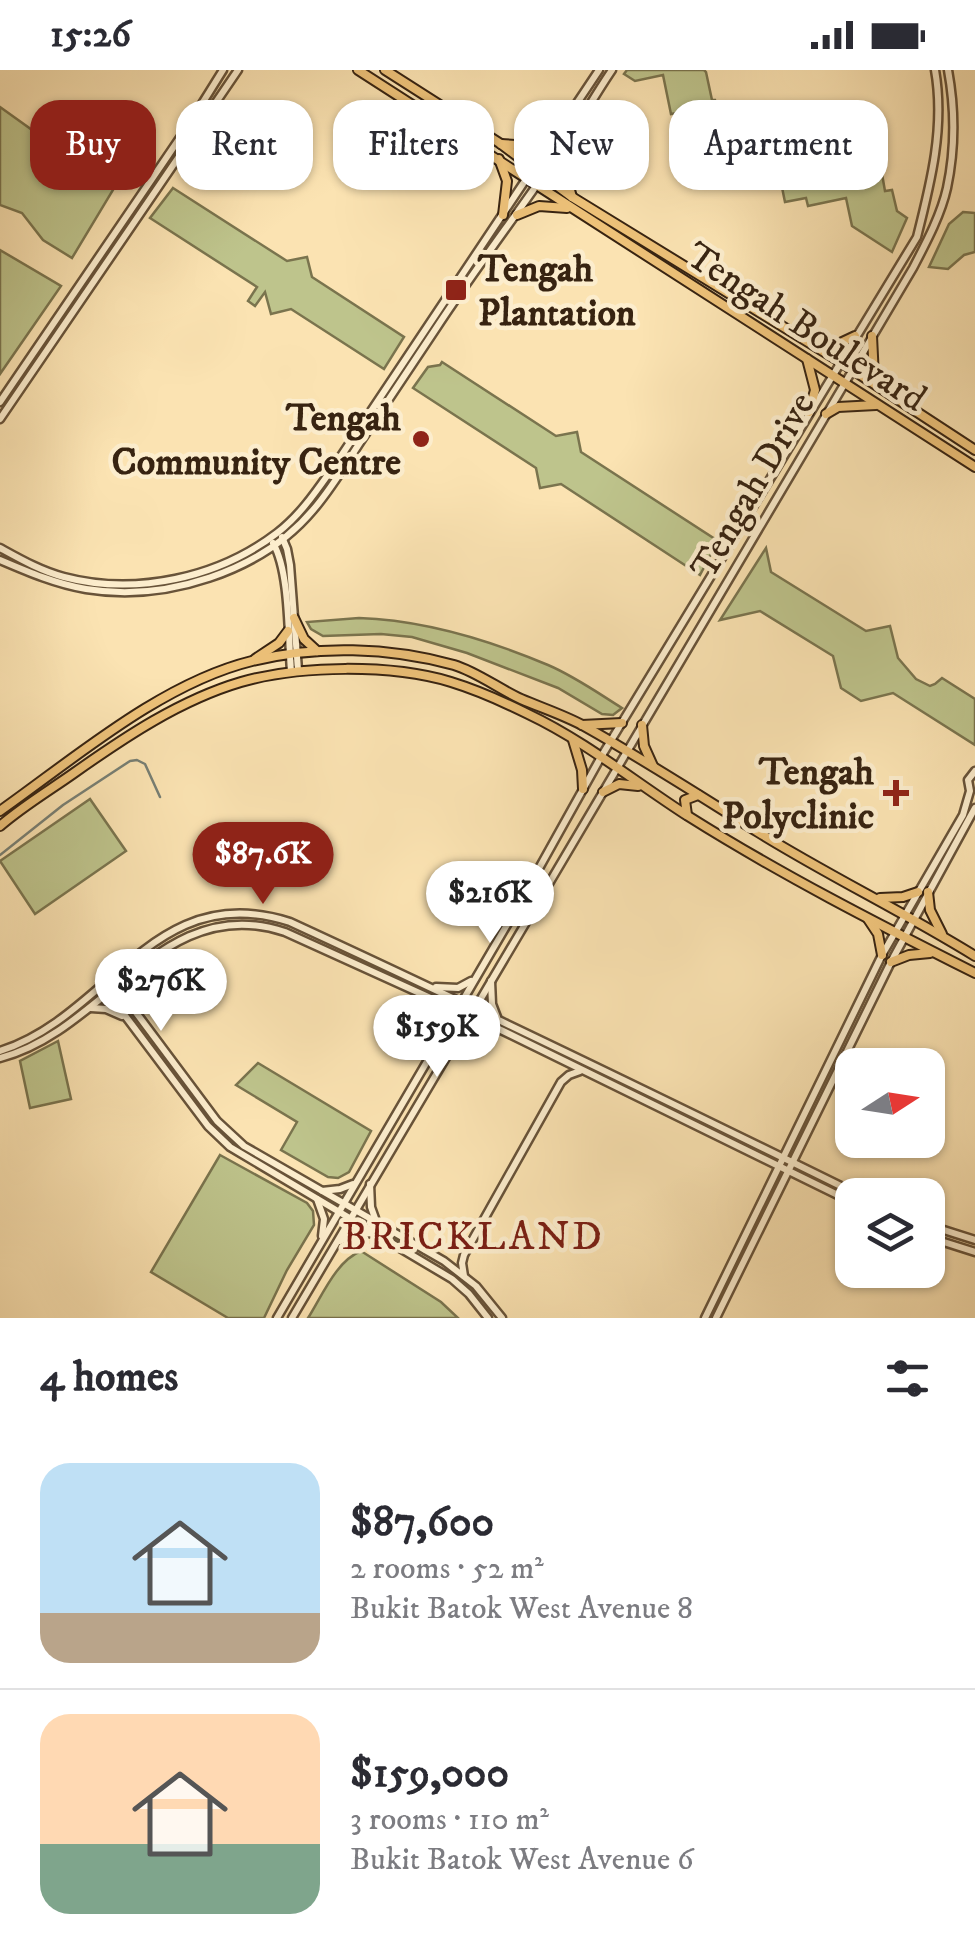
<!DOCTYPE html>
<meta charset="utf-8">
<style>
:root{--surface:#fff;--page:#f2f2f3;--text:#2b2b33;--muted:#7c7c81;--line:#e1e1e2;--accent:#8f2418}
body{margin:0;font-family:"IM FELL DW Pica",serif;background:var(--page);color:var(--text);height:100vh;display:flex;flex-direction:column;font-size:38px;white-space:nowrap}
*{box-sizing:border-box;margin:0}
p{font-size:32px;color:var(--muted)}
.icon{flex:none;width:55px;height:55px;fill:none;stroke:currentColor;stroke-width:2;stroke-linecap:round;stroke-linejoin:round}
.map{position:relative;height:1248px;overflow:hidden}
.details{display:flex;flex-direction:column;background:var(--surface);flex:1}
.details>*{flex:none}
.guide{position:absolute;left:30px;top:30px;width:915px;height:90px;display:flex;gap:20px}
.needle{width:65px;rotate:78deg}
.fabs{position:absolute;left:835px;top:978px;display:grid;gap:20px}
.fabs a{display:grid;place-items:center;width:110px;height:110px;border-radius:20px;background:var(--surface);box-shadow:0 2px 8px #0004;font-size:50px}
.price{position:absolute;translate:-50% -85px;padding:0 22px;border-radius:35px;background:#fff;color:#222;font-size:32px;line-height:65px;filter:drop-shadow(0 2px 5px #0008)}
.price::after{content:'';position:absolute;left:50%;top:60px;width:30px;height:22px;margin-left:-15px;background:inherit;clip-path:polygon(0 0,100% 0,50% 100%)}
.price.selected{background:var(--accent);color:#fff}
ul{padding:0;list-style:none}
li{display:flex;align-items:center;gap:30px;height:250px;padding:0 40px}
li+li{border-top:2px solid var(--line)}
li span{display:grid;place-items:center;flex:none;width:280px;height:200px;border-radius:30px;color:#555}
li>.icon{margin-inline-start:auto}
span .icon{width:120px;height:120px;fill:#fffc;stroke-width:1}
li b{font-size:42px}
h2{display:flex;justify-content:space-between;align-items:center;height:120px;padding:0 40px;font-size:42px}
.pill{padding:0 35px;border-radius:30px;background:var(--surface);box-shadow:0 2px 8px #0004;font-size:35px;line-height:90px}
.pill.selected{background:var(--accent);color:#fff}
.status{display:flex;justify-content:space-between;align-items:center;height:70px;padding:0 50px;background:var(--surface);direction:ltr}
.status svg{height:28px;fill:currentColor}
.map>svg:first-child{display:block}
</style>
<div class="status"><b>15:26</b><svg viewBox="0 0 49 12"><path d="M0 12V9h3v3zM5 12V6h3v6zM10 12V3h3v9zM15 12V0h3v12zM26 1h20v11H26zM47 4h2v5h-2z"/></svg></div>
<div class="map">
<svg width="975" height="1248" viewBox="0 0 975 1248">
<rect width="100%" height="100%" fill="#fbe3b2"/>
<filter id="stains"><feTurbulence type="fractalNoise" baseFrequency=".002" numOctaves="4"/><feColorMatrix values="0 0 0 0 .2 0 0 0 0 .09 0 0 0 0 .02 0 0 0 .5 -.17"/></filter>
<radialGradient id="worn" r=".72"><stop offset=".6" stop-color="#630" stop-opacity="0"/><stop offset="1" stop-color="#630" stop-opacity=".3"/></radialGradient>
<!-- green -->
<g fill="#bec48c" stroke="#7a744e" stroke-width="2.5">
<path d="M627,0H704L706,2L712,30H715L718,42L727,41L732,62L747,59L751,73L778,68L781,83L827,73L834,105L859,99L861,108L882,104L885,121L892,120L897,141L907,148L892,182L852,156L846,128L808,136L806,128L785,132L777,93L746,99L744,92L724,96L715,54L686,60L684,50L679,51L677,43L671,44L663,5L635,11L624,4Z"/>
<path d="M0,37L35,62L71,72L122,105L72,188L43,170L22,143L0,135Z"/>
<path d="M173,118L287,191L307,187L312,207L404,267L384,299L291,239L271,244L265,222L255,236L248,231L257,217L150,148Z"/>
<path d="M963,142L975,143V182L964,185L948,199L929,197L949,154Z"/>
<path d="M0,180L61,216L0,304Z"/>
<path d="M442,292L556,366L577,362L581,382L718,471L700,505L561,414L540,418L536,398L413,318L428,297L440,295Z"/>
<path d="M766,478L771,502L866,561L890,556L898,588L916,609L930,616L935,614L942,608L975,629V675L893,623L861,631L841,618L833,586L760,541L720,550Z"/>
<path d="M359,548C422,550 489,570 548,595C574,606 598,623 622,638L613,645L602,644L558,618L467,583L412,567L381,564L323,566L311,559L307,552Z"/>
<path d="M90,729L126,781L35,844L0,791Z"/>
<path d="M58,971L71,1029L30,1038L20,991Z"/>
<path d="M258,993L371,1061L349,1102L338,1108L328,1107L281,1080L297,1052L236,1015Z"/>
<path d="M220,1085L307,1133L313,1141L314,1155L287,1200L264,1248H228L151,1202Z"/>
<path d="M361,1181L441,1232L458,1248H308C322,1226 336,1191 361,1181Z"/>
</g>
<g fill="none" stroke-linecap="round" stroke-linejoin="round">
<!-- stream -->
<path stroke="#777f74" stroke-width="2.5" d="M0,785L63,735L130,691L137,690L145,694L160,727"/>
<defs>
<g id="minor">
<path d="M0,332L190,53L223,0"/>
<path d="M0,349L238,0"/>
<path d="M282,467L287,479L290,495L298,600"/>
<path d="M273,473C290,502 288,566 291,601"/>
<path d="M0,478C20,489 41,501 64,507C136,526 218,508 277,463C302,444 319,417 337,392L599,0"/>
<path d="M0,490C28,502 56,514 86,519C165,532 261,502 313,440C333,417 348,390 365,365C389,329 413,293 437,257C477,196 522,138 563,77C580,52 595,25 612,0"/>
<path d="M111,909L217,1051L244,1076L444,1191L476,1216L502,1248"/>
<path d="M491,911L492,934L497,947"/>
<path d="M102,915L208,1056L230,1077L452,1209L469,1224L488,1248"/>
<path d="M436,917L458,918L471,911"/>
<path d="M434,932L440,951L436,973"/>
<path d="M133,935L131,917L136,904"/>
<path d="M91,938L106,939L122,946"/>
<path d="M460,968L474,960H495"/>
<path d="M0,981C110,946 154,808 290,852C481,940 670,1032 859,1125"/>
<path d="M0,988C106,961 163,821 285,862L501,960L852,1132"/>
<path d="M370,1114L371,1137L376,1151"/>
<path d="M322,1121L340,1119L353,1114"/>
<path d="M317,1129L324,1149L322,1166"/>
<path d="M928,1155L975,1170"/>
<path d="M928,1167L975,1182"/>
<path d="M340,1171L355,1164L375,1163"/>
<path d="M464,1206L462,1193L464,1185L561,1012L569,1005L580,1001"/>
<path d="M277,1248L518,836L601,687L917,167C931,112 945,56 935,0"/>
<path d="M292,1248L913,198C926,173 941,145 947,118C955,80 955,38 948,0"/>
<path d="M705,1248L882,885L963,745L970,721L968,710L975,701"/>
<path d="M716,1248L891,892L975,738"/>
</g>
<g id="major">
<path d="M358,0L975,397"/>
<path d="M385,0L501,74L572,127L839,291L975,380"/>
<path d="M501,74L531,76L553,69"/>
<path d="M564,76V99L572,127"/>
<path d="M499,89L507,111L503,145"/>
<path d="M517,145L539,136L567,138"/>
<path d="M872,266L874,307L878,315"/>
<path d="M814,272L838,274L855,266"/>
<path d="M807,289L815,320L809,342"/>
<path d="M826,344L838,337L876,335"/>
<path d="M294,548L304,569L317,581"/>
<path d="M255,589L279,573L288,561"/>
<path d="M582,655L622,653"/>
<path d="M642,655L644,676L653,696"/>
<path d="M573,670L582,700L583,719"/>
<path d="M603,722L619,714L638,716"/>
<path d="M0,741C75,688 162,613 252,591C317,575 389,577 454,595C477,602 499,619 521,629C542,638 564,645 584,656C643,689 700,726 758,762C829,806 904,842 975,886"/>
<path d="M687,745L685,730L698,725"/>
<path d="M0,756C23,736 50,720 74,703C125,667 180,630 241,612C300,595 391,594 451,612C477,620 504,632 528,644C585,671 635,712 688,746C780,804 878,854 975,903"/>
<path d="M928,822L930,840L942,864"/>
<path d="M880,828L903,827L918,822"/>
<path d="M868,849L878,864L882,885"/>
<path d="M891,892L909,885L930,883"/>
</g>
</defs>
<!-- minor casing -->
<use href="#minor" stroke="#685339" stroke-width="11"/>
<!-- major casing -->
<use href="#major" stroke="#372311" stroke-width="12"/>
<!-- minor -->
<use href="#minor" stroke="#fcedcd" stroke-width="6"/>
<!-- major -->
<use href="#major" stroke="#eec279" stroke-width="8"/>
</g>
<!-- markers -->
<g fill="#8f2418" stroke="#fcedcd" stroke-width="4">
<rect x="444" y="208" width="24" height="24" rx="5"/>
<circle cx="421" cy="369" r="10"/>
<path d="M891 708h10v10h10v10h-10v10h-10v-10h-10v-10h10z"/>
</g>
<g text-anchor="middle" stroke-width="9" stroke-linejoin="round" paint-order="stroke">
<!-- poi labels -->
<g font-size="38" font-weight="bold" fill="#372311" stroke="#fcedcd" text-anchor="end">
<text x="478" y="211" text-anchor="start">Tengah<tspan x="478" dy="44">Plantation</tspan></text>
<text x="401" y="360">Tengah<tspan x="401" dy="44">Community Centre</tspan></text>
<text x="874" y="714">Tengah<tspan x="874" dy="44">Polyclinic</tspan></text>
</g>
<!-- street labels -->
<g font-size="38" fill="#372311" stroke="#fcedcd">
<text transform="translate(807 256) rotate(33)" y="13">Tengah Boulevard</text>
<text transform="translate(752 415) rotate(-60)" y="13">Tengah Drive</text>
</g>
<!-- neighbourhood labels -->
<g font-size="40" letter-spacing="2.5" fill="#7a1f14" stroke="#fcedcd">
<text x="473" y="1179">BRICKLAND</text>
</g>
</g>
<rect width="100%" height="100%" filter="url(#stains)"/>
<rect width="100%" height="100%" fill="url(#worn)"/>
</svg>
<div class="fabs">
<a><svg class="needle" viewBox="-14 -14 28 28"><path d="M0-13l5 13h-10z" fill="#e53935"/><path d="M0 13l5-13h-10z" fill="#7c7c81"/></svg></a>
<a><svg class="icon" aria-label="layers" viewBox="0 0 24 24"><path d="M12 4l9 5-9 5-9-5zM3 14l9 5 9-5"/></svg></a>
</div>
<b class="price selected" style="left:263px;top:837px">$87.6K</b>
<b class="price" style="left:490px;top:876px">$216K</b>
<b class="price" style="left:161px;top:964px">$276K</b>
<b class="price" style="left:437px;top:1010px">$159K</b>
<div class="guide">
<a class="pill selected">Buy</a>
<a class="pill">Rent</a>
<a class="pill">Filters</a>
<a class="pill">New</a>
<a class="pill">Apartment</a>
</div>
</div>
<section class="details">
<h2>4 homes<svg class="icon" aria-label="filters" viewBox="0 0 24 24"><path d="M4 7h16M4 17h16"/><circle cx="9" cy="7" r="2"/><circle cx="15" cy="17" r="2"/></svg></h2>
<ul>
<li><span style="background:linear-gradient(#bfe0f5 75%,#b9a48a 0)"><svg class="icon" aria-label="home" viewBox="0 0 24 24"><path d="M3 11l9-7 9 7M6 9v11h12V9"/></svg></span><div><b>$87,600</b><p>2 rooms · 52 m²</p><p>Bukit Batok West Avenue 8</p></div></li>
<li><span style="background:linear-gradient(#ffd9b3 65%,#7fa58c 0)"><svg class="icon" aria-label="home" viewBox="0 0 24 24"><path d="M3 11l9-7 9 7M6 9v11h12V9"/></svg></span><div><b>$159,000</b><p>3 rooms · 110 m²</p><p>Bukit Batok West Avenue 6</p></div></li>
</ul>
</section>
